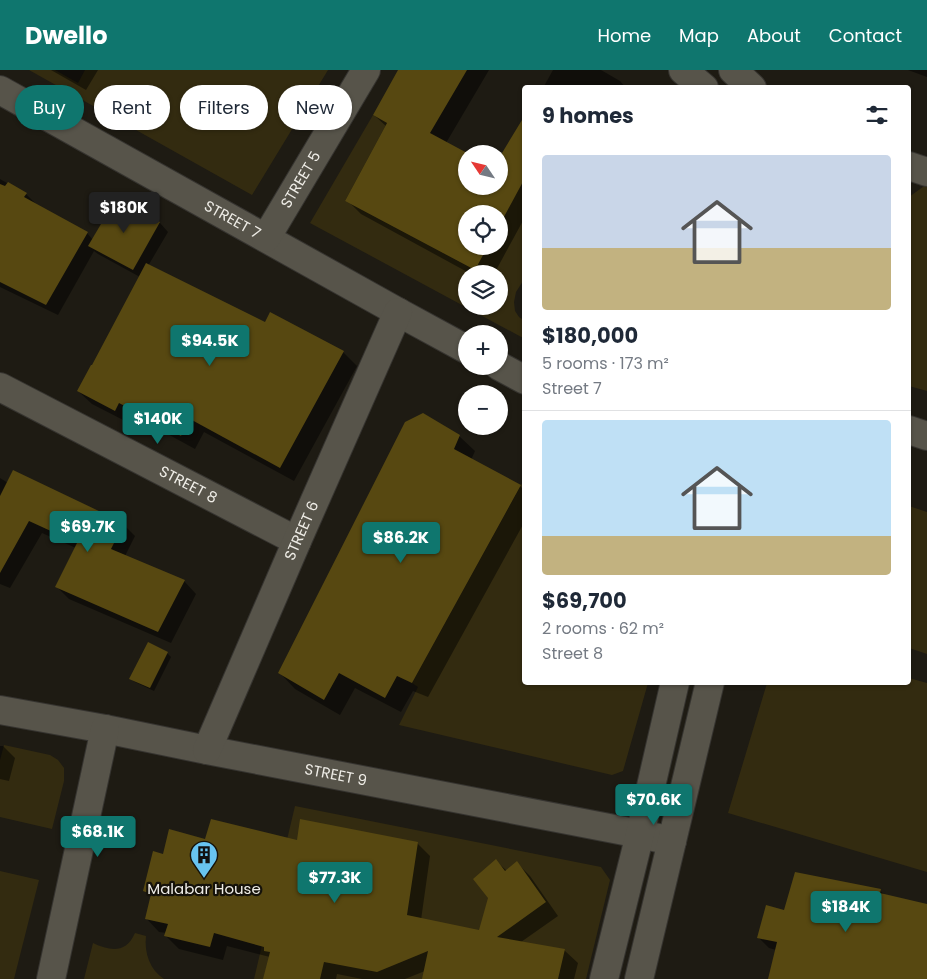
<!DOCTYPE html>
<meta charset="utf-8">
<style>
:root{--surface:#fff;--page:#f2f2f3;--text:#1f2937;--muted:#747a83;--line:#e0e1e3;--accent:#0f766e}
body{margin:0;font-family:Poppins,sans-serif;background:var(--page);color:var(--text);height:100vh;display:flex;flex-direction:column;font-size:19px;white-space:nowrap}
*{box-sizing:border-box;margin:0}
p{font-size:16px;color:var(--muted)}
.icon{flex:none;width:28px;height:28px;fill:none;stroke:currentColor;stroke-width:2;stroke-linecap:round;stroke-linejoin:round}
.map{position:relative;flex:1;overflow:hidden}
.drawer{position:absolute;left:522px;top:15px;width:389px;height:600px;display:flex;flex-direction:column;background:var(--surface);border-radius:5px;box-shadow:0 1px 4px #0004}
.drawer>*{flex:none}
.banner{position:absolute;left:15px;top:15px;width:432px;height:45px;display:flex;gap:10px}
.needle{width:32px;rotate:305deg}
.buttons{position:absolute;left:458px;top:75px;display:grid;gap:10px}
.buttons a{display:grid;place-items:center;width:50px;height:50px;border-radius:50%;background:var(--surface);box-shadow:0 1px 4px #0004;font-size:25px}
.price{position:absolute;translate:-50% -42px;padding:0 11px;border-radius:5px;background:var(--accent);color:#fff;font-size:16px;line-height:32px;filter:drop-shadow(0 1px 2px #0008)}
.price::after{content:'';position:absolute;left:50%;top:30px;width:15px;height:11px;margin-left:-8px;background:inherit;clip-path:polygon(0 0,100% 0,50% 100%)}
.price.on{background:#222;color:#fff}
ul{padding:0;list-style:none}
li{display:grid;align-content:center;gap:10px;height:265px;padding:0 20px}
li+li{border-top:1px solid var(--line)}
li span{display:grid;place-items:center;height:155px;border-radius:5px;color:#555}
li>.icon{margin-inline-start:auto}
span .icon{width:90px;height:90px;fill:#fffc;stroke-width:1}
li b{font-size:21px}
h2{display:flex;justify-content:space-between;align-items:center;height:60px;padding:0 20px;font-size:21px}
.pill{padding:0 18px;border-radius:22px;background:var(--surface);box-shadow:0 1px 4px #0004;font-size:18px;line-height:45px}
.pill.on{background:var(--accent);color:#fff}
header{display:flex;align-items:center;gap:30px;box-sizing:border-box;height:70px;padding:0 25px;background:var(--accent);color:#fff}
header strong{font-size:24px}
nav{display:flex;gap:28px;margin-inline-start:auto;font-size:18px}
.map>svg:first-child{display:block}
</style>
<header>
<strong>Dwello</strong>
<nav><a>Home</a><a>Map</a><a>About</a><a>Contact</a></nav>
</header>
<div class="map">
<svg width="927" height="909" viewBox="0 0 927 909">
<rect width="100%" height="100%" fill="#1e1b13"/>
<!-- green -->
<g fill="#332b10" fill-rule="evenodd">
<path d="M29,0H55L78,13L85,0H328L252,125Z"/>
<path d="M373,45L387,53L345,131L475,200L488,176H499V156L522,113L525,114V208L516,222L514,232L515,241L519,247L525,251V269L310,153ZM466,204H499V236H466Z"/>
<path d="M927,114V321L909,316V127Z"/>
<path d="M525,408V612L648,613L623,701L612,705L399,655L418,617L412,613Z"/>
<path d="M909,436L927,442V584L909,578Z"/>
<path d="M909,608L927,613V802L728,743L767,613L909,612Z"/>
<path d="M4,675L50,685L58,690L64,698V711L52,759L0,747V690Z"/>
<path d="M295,736L601,797L610,810L586,909H254Z"/>
<path d="M0,801L39,810L14,909H0Z"/>
<path d="M135,863L146,866C144,883 150,900 164,909H84L93,873C110,881 126,884 135,863Z"/>
</g>
<!-- shadow -->
<g fill="#0007" fill-rule="evenodd">
<path d="M51,0H98L86,20Z"/>
<path d="M400,0H489L446,73L466,84V116H499V90L525,47V147L494,204H471L361,144L347,130L387,57L374,45ZM466,144H499V176H466Z"/>
<path d="M553,0H601L620,11L626,18H543Z"/>
<path d="M908,0H927V7Z"/>
<path d="M0,109L26,124L37,135L87,163L93,170L117,128L160,153L168,162L148,196L266,253L343,282L357,296L294,411L204,362L195,379L133,345L129,353L92,334L78,321L93,297L140,207L98,184L94,181L58,245L0,217Z"/>
<path d="M459,366L475,381L471,390L520,416L525,421V451L428,627L413,621L401,642L355,618L340,645L295,619L280,603Z"/>
<path d="M0,408L8,413L123,454L135,466L125,486L184,511L196,524L171,573L69,529L57,517L76,478L42,463L10,518L0,514Z"/>
<path d="M167,583L171,587L154,621L135,612L131,609Z"/>
<path d="M0,676H3L15,688L9,711L0,709Z"/>
<path d="M206,770L417,773L430,786L421,850L480,862L489,828L495,790L507,801L517,793L530,806L558,846L521,872L564,880L578,893L574,909H426L425,901L405,909H362L337,904L336,909H265L270,887L227,876L223,890L179,879L166,866L167,863L159,862L146,848L152,828L145,821L164,785Z"/>
<path d="M880,821L885,825L927,836V909H769L776,880L769,878L759,868L785,842Z"/>
</g>
<!-- building -->
<g fill="#574811">
<path d="M398,0H467L430,63L469,84H466V116H499V88L525,45V108L499,156V144H466V176H488L475,200L345,131L387,53L373,45Z"/>
<path d="M8,112L27,123L24,127L88,162L46,235L0,212V114L5,116Z"/>
<path d="M117,127L160,152L133,200L88,176Z"/>
<path d="M146,193L265,252L270,242L344,281L280,398L190,349L181,366L119,333L115,341L77,321L91,295H92Z"/>
<path d="M423,343L460,365L454,379L521,415L412,613L397,606L385,628L339,603L324,630L278,603L405,352Z"/>
<path d="M13,400L124,453L111,479L185,510L158,562L55,517L77,473L29,451L0,503V426Z"/>
<path d="M148,572L168,582L150,618L129,609Z"/>
<path d="M211,749L297,770L300,749L418,772L407,845L479,860L488,828L473,809L496,789L505,801L517,791L546,832L497,867L565,879L558,909H422L428,881L377,902L324,892L320,909H263L270,882L264,881V877L214,863L210,877L164,866L168,854L145,849L151,824L143,821L153,781L163,784L169,759L205,769Z"/>
<path d="M795,802L881,819L880,823L927,834V909H768L777,872L757,868L766,835L784,840Z"/>
</g>
<g fill="none" stroke-linecap="round" stroke-linejoin="round">
<defs>
<g id="minor">
<path d="M683,0L704,18"/>
<path d="M733,0L752,18"/>
<path id="s1" d="M0,20L398,242L466,279"/>
<path d="M909,96L927,102"/>
<path id="s2" d="M266,168L366,0"/>
<path d="M499,296L525,310"/>
<path id="s3" d="M0,317L297,471"/>
<path d="M909,360L927,366"/>
<path id="s4" d="M0,640L105,659L207,680L640,764L672,771"/>
<path id="s5" d="M207,680L297,471L398,242"/>
<path d="M51,909L105,659"/>
<path d="M604,909L640,764L675,612"/>
<path d="M639,909L710,612"/>
</g>
</defs>
<!-- minor casing -->
<use href="#minor" stroke="#363430" stroke-width="30"/>
<!-- minor -->
<use href="#minor" stroke="#57544a" stroke-width="28"/>
</g>
<!-- icons -->
<defs>
<symbol id="building-pin" viewBox="-11 -11 22 30"><path d="M0 17L-7.5 6A9.5 9.5 0 1 1 7.5 6Z" fill="#68c4f0" stroke="#15120a"/><path d="M-4-6H4V6H1V3H-1V6H-4ZM-2.5-4.3h1.7v1.8h-1.7ZM.8-4.3h1.7v1.8H.8ZM-2.5-1h1.7V.8h-1.7ZM.8-1h1.7V.8H.8Z" fill="#111"/></symbol>
</defs>
<g fill-rule="evenodd">
<use href="#building-pin" x="188" y="769" width="32" height="43"/>
</g>
<g text-anchor="middle" stroke-width="4.5" stroke-linejoin="round" paint-order="stroke">
<!-- street labels -->
<g font-size="15" fill="#efede7" stroke="#15120a">
<text dy="5" stroke="none"><textPath href="#s2" startOffset="68">STREET 5</textPath></text>
<text dy="5" stroke="none"><textPath href="#s1" startOffset="266">STREET 7</textPath></text>
<text dy="5" stroke="none"><textPath href="#s3" startOffset="212">STREET 8</textPath></text>
<text dy="5" stroke="none"><textPath href="#s5" startOffset="239">STREET 6</textPath></text>
<text dy="5" stroke="none"><textPath href="#s4" startOffset="342">STREET 9</textPath></text>
</g>
<!-- poi labels -->
<g font-size="15" fill="#efede7" stroke="#15120a">
<text x="204" y="824">Malabar House</text>
</g>
</g>
</svg>
<div class="buttons">
<a><svg class="needle" viewBox="-14 -14 28 28"><path d="M0-13l5 13h-10z" fill="#e53935"/><path d="M0 13l5-13h-10z" fill="#747a83"/></svg></a>
<a><svg class="icon" aria-label="locate" viewBox="0 0 24 24"><circle cx="12" cy="12" r="6"/><path d="M12 2v4M12 18v4M2 12h4M18 12h4"/></svg></a>
<a><svg class="icon" aria-label="layers" viewBox="0 0 24 24"><path d="M12 4l9 5-9 5-9-5zM3 14l9 5 9-5"/></svg></a>
<a>+</a>
<a>−</a>
</div>
<b class="price on" style="left:124px;top:164px">$180K</b>
<b class="price" style="left:210px;top:297px">$94.5K</b>
<b class="price" style="left:158px;top:375px">$140K</b>
<b class="price" style="left:88px;top:483px">$69.7K</b>
<b class="price" style="left:401px;top:494px">$86.2K</b>
<b class="price" style="left:654px;top:756px">$70.6K</b>
<b class="price" style="left:98px;top:788px">$68.1K</b>
<b class="price" style="left:335px;top:834px">$77.3K</b>
<b class="price" style="left:846px;top:863px">$184K</b>
<div class="banner">
<a class="pill on">Buy</a>
<a class="pill">Rent</a>
<a class="pill">Filters</a>
<a class="pill">New</a>
</div>
<section class="drawer">
<h2>9 homes<svg class="icon" aria-label="filters" viewBox="0 0 24 24"><path d="M4 7h16M4 17h16"/><circle cx="9" cy="7" r="2"/><circle cx="15" cy="17" r="2"/></svg></h2>
<ul>
<li><span style="background:linear-gradient(#c9d6e8 60%,#c2b280 0)"><svg class="icon" aria-label="home" viewBox="0 0 24 24"><path d="M3 11l9-7 9 7M6 9v11h12V9"/></svg></span><div><b>$180,000</b><p>5 rooms · 173 m²</p><p>Street 7</p></div></li>
<li><span style="background:linear-gradient(#bfe0f5 75%,#c2b280 0)"><svg class="icon" aria-label="home" viewBox="0 0 24 24"><path d="M3 11l9-7 9 7M6 9v11h12V9"/></svg></span><div><b>$69,700</b><p>2 rooms · 62 m²</p><p>Street 8</p></div></li>
</ul>
</section>
</div>
